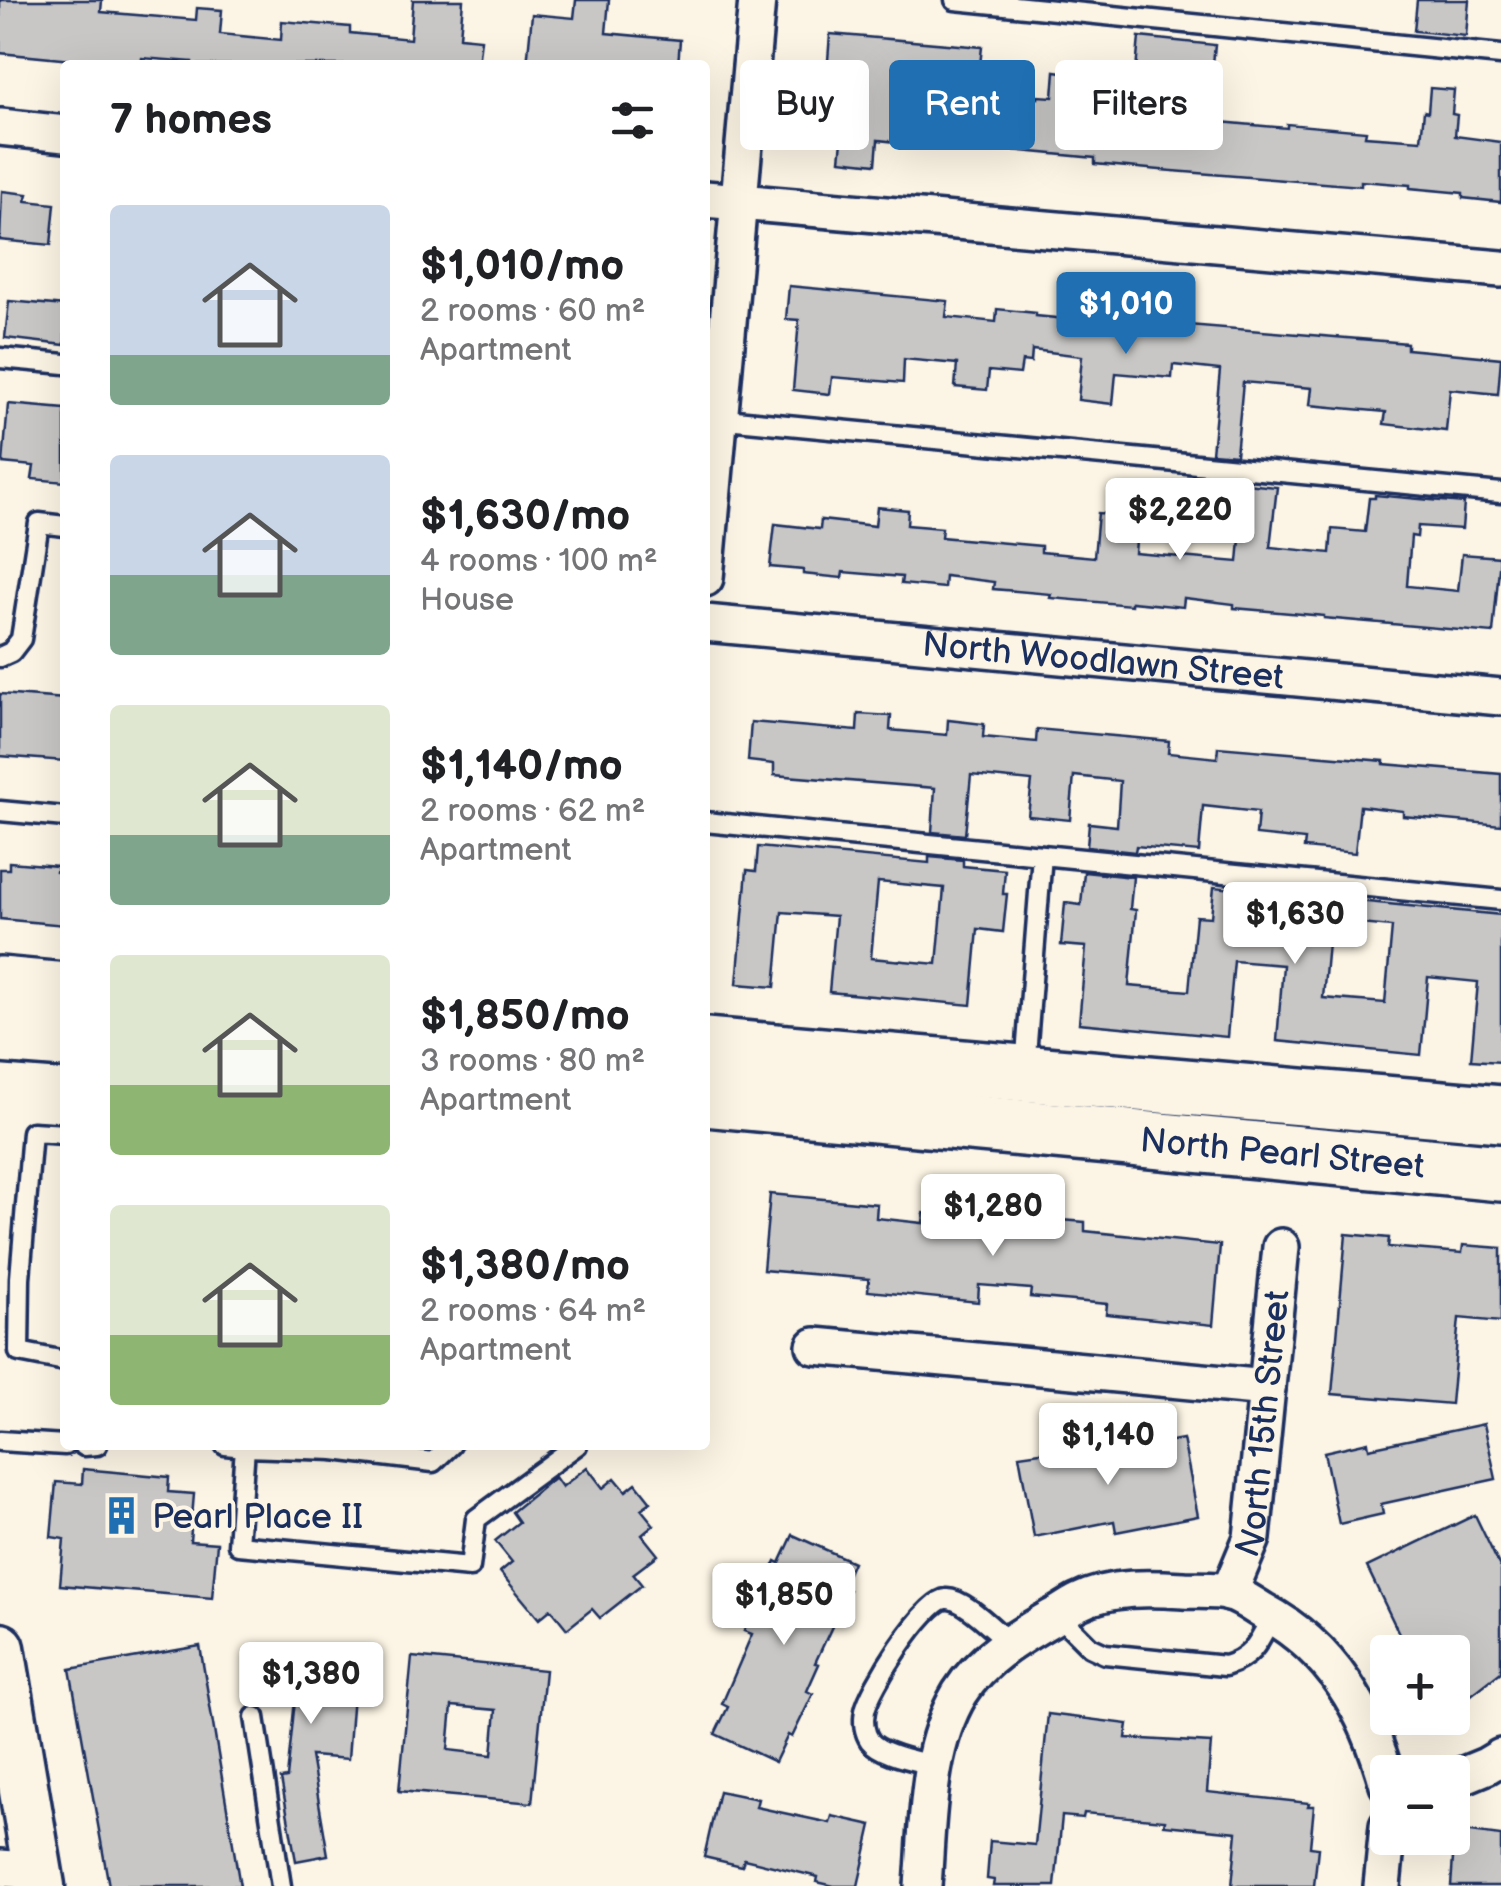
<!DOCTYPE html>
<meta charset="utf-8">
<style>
:root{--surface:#fff;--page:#f6f6f6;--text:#202124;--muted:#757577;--accent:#1f6fb2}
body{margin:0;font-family:"Balsamiq Sans",sans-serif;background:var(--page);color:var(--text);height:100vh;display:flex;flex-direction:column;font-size:38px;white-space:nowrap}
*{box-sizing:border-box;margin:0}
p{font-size:32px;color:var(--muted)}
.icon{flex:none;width:55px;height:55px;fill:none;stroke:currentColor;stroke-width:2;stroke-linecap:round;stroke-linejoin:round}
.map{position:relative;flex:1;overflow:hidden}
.drawer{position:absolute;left:60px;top:60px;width:650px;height:1390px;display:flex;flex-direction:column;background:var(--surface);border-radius:10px;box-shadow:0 10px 40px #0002}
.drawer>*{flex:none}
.top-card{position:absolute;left:740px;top:60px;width:610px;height:90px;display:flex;gap:20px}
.tools{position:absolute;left:1370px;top:1635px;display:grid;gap:20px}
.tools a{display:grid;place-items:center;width:100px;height:100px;border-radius:10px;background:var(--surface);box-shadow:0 10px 40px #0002;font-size:50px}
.price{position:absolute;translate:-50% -85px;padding:0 22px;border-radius:10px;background:#fff;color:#222;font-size:32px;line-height:65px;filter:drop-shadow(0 2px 5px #0008)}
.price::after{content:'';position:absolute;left:50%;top:60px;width:30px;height:22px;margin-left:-15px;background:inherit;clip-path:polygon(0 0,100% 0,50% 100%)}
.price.current{background:var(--accent);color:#fff}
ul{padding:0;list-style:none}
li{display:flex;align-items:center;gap:30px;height:250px;padding:0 50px}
li span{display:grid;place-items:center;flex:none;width:280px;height:200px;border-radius:10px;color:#555}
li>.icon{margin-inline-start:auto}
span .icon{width:120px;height:120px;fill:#fffc;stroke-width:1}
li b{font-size:42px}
h2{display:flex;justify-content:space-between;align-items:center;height:120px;padding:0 50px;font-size:42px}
.chip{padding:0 35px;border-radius:10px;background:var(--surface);box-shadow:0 10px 40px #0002;font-size:35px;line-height:90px}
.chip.current{background:var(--accent);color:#fff}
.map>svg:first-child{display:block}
</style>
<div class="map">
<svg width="1501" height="1886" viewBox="0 0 1501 1886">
<rect width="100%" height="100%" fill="#fcf5e5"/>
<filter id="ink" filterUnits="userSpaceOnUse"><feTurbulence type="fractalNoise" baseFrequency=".01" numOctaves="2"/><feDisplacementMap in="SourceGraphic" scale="20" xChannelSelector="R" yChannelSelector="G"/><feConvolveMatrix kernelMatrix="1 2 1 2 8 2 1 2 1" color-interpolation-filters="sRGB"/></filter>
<g filter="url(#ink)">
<!-- building -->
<g fill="#c8c7c6" stroke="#1b2f5e" stroke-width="2.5" fill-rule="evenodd">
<path d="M0,0H102L101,12L196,20L197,8L222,10L220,34L281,40L282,21L350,27V33L410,39L413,0H463L460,37L481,39L478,65H192V62L142,58L141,65H123L0,53Z"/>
<path d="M576,0H609L606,33L680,40L678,65H527L532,14L574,18Z"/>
<path d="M1417,0H1469L1466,36L1414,31Z"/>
<path d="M830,34L982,47L977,92L1038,98V96L1053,97L1055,71L1135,82L1139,37L1215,45L1212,73L1181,69L1177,118L1287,128V124L1366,131L1365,136L1421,140L1424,111L1428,112L1430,88L1454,90L1452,114L1457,115L1455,136L1501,142V202L1463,198V193L1410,188V185L1361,181V186L1160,170L1095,164V158L906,140V143L878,140L876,164L840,160L842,141L822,140Z"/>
<path d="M2,191L28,194L26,201L55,204L51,245L0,240Z"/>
<path d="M789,286L948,301L946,317L996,322L997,309L1036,313V316L1139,326L1140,321L1407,343V349L1501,358L1498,394L1450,389L1446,431L1384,424L1386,412L1310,405L1312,388L1243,382L1236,455L1212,453L1220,370L1173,365L1172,378L1116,373L1113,404L1078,400L1082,356L1032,350L1031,362L1022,361L1020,374L989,371L987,390L955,387L957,364L904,359L903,383L832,377L830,394L793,390L799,320L786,319Z"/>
<path d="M9,301L65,306V345L5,338Z"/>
<path d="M8,404L65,409V482L32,479L34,466L3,463Z"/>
<path d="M1210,478L1234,480L1236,483L1277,487L1270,547L1330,553L1332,529L1365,532L1369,498H1375V495L1464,503L1462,529L1418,526L1417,537L1411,536L1407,586L1458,591L1462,554L1500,557L1493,633L1324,618V616L1234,608V604L1184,598L1183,607L1131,602V605L1050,598L1051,594L993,589L994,582L945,576L944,588L901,584L902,577L843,572L842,578L803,574V570L770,567L775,524L820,529L821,520L875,526L877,507L908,510L907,525L942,528L941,537L1041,546V552L1094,557L1098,513L1138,516L1135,553L1238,562L1242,516L1191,512L1193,480L1209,481Z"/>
<path d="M0,694L65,699V761L0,756Z"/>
<path d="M858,714L891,716L890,730L947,735L948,720L984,724L983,737L1036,742L1037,729L1169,741L1168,753L1217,758L1218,747L1384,761V764L1501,774V825L1403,816V811L1360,806L1355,853L1304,848L1305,840L1256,835L1258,812L1203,806L1199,852L1136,846L1135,852L1087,847L1089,823L1117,826L1120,781L1074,776L1070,820L1028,816L1032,781L971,775L965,835L932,832L935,788L774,775V764L748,761L751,722L857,731Z"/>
<path d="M758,847L929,863V857L963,860V866L1005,870L1003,894H1007L1003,932L978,929L971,1005L829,992L836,916L782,912L775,987L737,984L747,870L756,871ZM878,882L944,888L937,964L871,958Z"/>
<path d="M9,862L57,866L56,872L65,873V925L0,919V869H9Z"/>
<path d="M1084,872L1133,877L1130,909L1136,910L1129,986L1189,991L1196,916L1211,917L1214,887L1501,915V1062L1471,1060L1478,982L1428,977L1421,1055L1277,1041L1283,965L1234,961L1227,1037L1079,1023L1086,947L1061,945L1065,903L1081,905ZM1330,921L1392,927L1385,1003L1323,998Z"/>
<path d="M770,1194L877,1204L876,1218L923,1223L924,1213L954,1216L953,1225L1007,1231L1008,1220L1037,1223L1038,1218L1085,1222V1231L1220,1245L1213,1325L1106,1314L1107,1304L1030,1297L1031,1289L979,1285L978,1302L868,1291L869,1279L763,1270Z"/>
<path d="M1346,1234L1389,1238L1388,1247L1462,1253L1463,1245L1501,1248V1322L1459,1318L1451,1404L1332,1394Z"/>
<path d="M1484,1424L1496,1479L1381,1504L1383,1514L1339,1524L1324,1452L1368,1442L1369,1448Z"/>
<path d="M1183,1439L1198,1516L1116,1532L1114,1521L1034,1537L1019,1455L1083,1446L1084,1453L1101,1450L1102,1454Z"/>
<path d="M587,1467L603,1488L615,1478L626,1491L636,1483L651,1502L641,1509L654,1525L642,1535L658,1555L633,1574L642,1585L600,1618L592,1609L567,1629L551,1609L539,1619L500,1572L512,1562L495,1541L519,1522L512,1512L555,1477L562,1487Z"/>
<path d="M83,1469L169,1477L168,1492L194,1494L190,1541L217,1543L212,1598L60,1585L64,1539L51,1537L56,1482L82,1484Z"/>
<path d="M1475,1515L1501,1569V1672L1452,1710V1652H1408L1367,1567Z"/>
<path d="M793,1535L853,1562L842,1587L849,1590L815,1663L819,1664L807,1691L813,1694L792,1737L788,1735L775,1762L715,1734L728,1707L722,1704L752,1634L744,1631L776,1561L780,1563Z"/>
<path d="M200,1646L240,1886H109L70,1669Z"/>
<path d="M253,1646L364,1654L360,1695L353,1694L348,1759L311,1756L328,1855L296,1861L281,1779L287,1778L296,1690L250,1686Z"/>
<path d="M412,1657L545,1670L532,1803L399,1791ZM452,1706L496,1710L492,1755L448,1750Z"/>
<path d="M1048,1714L1128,1724L1126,1738L1211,1743L1207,1792L1309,1803L1308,1806H1314L1310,1847L1318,1848L1314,1886H1232L1237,1832L1164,1825L1165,1820L1084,1813L1083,1818L1062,1816L1055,1886H993L994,1880L987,1879L990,1841L1035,1845Z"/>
<path d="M719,1791L758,1799L756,1807L830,1823L832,1816L872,1825L858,1886H834L817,1882L818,1877L744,1859L742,1866L704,1857Z"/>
<path d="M1455,1830L1501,1836V1886H1451Z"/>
</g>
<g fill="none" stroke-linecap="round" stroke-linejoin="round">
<defs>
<g id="lane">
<path d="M955,0L1501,55"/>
<path d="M0,358L65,364"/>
<path d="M715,418L1501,493"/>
<path d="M0,657L11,652L21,639L39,523L65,526"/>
<path d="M0,811L65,817"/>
<path d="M705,822L1501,900"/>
<path d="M1025,1068L1042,855"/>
<path d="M65,1134L32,1132L20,1278L19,1352L65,1361"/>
<path d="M0,1441L65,1445"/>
<path d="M225,1445L245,1447L238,1545L470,1567L476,1519L577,1445"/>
<path d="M84,1446L97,1445"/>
<path d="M245,1447L334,1450L335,1445"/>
<path d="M334,1450L433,1462L451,1445"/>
<path d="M1058,1615L1090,1647L1105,1654L1225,1666C1254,1657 1259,1641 1272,1616"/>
<path d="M255,1717L281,1886"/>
<path d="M935,1766C918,1761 881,1755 870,1741C864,1732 863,1721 865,1711C869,1689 925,1600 946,1599C963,1597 995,1631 1009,1642"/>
</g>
<g id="street">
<path d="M0,127L65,134"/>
<path d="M705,199L1501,269"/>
<path d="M705,578L757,0"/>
<path id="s1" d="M705,623L1501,697"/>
<path d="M815,1346L1267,1388"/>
<path id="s2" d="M1229,1593L1252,1538L1281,1247"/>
<path d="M1452,1780L1486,1766L1501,1757"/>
<path d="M0,1868L38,1871"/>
<path d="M923,1886C928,1823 926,1749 960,1693C982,1658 1018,1637 1053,1617C1062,1613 1070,1606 1079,1602C1111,1586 1150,1588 1184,1590C1198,1591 1216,1589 1230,1593C1241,1596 1253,1605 1263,1611C1332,1648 1368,1711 1388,1785"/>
<path d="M1382,1886L1388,1826"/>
</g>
<path id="secondary" d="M0,1648L40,1886"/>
<g id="primary">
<path d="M0,985L65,991"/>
<path d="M0,1035L65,1040"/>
<path d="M705,1046L1501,1114"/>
<path id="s3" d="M705,1098L1501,1173"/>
</g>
</defs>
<!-- lane casing -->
<use href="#lane" stroke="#1b2f5e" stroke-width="25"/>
<!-- street casing -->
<use href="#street" stroke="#1b2f5e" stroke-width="42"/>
<!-- secondary casing -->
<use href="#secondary" stroke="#1b2f5e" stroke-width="55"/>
<!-- primary casing -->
<use href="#primary" stroke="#1b2f5e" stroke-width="62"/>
<!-- lane -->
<use href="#lane" stroke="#fcf5e5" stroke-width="18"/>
<!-- street -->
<use href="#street" stroke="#fcf5e5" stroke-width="35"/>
<!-- secondary -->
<use href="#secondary" stroke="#fcf5e5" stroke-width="48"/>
<!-- primary -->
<use href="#primary" stroke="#fcf5e5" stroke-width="55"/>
</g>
</g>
<!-- icons -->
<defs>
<symbol id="building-bare" viewBox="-9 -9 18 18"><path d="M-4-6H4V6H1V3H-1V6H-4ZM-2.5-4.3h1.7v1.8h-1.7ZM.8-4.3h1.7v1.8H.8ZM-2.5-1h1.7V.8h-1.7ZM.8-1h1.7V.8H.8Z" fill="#1f6fb2" stroke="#fcf5e5" stroke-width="2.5" paint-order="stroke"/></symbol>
</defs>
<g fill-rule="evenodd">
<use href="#building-bare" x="94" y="1488" width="55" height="55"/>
</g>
<g text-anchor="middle" stroke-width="8" stroke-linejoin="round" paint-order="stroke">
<!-- street labels -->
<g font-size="35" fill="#1b2f5e" stroke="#fcf5e5">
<text dy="12" stroke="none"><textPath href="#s1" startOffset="400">North Woodlawn Street</textPath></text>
<text dy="12" stroke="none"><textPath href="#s3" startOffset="580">North Pearl Street</textPath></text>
<text dy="12" stroke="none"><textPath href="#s2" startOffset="175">North 15th Street</textPath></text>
</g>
<!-- poi labels -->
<g font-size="35" fill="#1b2f5e" stroke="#fcf5e5" text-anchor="start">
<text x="152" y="1528">Pearl Place II</text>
</g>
</g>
</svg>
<div class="tools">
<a>+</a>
<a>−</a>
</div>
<b class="price current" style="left:1126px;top:357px">$1,010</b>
<b class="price" style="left:1180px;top:563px">$2,220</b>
<b class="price" style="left:1295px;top:967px">$1,630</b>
<b class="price" style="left:993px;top:1259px">$1,280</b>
<b class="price" style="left:1108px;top:1488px">$1,140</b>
<b class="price" style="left:784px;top:1648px">$1,850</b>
<b class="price" style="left:311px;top:1727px">$1,380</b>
<div class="top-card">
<a class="chip">Buy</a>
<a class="chip current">Rent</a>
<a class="chip">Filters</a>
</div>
<section class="drawer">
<h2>7 homes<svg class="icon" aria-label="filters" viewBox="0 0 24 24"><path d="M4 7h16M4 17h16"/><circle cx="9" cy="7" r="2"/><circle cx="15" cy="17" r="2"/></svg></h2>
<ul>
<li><span style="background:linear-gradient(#c9d6e8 75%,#7fa58c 0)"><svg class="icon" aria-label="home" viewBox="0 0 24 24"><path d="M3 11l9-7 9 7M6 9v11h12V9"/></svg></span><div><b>$1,010/mo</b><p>2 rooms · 60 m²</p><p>Apartment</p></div></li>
<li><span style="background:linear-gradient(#c9d6e8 60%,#7fa58c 0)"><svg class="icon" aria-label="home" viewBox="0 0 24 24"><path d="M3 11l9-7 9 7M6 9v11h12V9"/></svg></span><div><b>$1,630/mo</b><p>4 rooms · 100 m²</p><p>House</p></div></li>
<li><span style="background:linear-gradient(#dfe7d0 65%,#7fa58c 0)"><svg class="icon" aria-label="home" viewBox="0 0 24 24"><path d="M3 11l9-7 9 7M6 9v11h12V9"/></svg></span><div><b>$1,140/mo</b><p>2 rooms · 62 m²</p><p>Apartment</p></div></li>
<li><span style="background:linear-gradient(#dfe7d0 65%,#8fb573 0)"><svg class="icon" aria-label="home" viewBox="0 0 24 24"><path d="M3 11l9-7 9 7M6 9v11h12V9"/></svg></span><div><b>$1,850/mo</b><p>3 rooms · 80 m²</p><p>Apartment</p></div></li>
<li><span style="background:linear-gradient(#dfe7d0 65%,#8fb573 0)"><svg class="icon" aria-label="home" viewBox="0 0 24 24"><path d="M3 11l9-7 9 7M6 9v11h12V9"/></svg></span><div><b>$1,380/mo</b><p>2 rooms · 64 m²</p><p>Apartment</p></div></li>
</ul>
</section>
</div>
